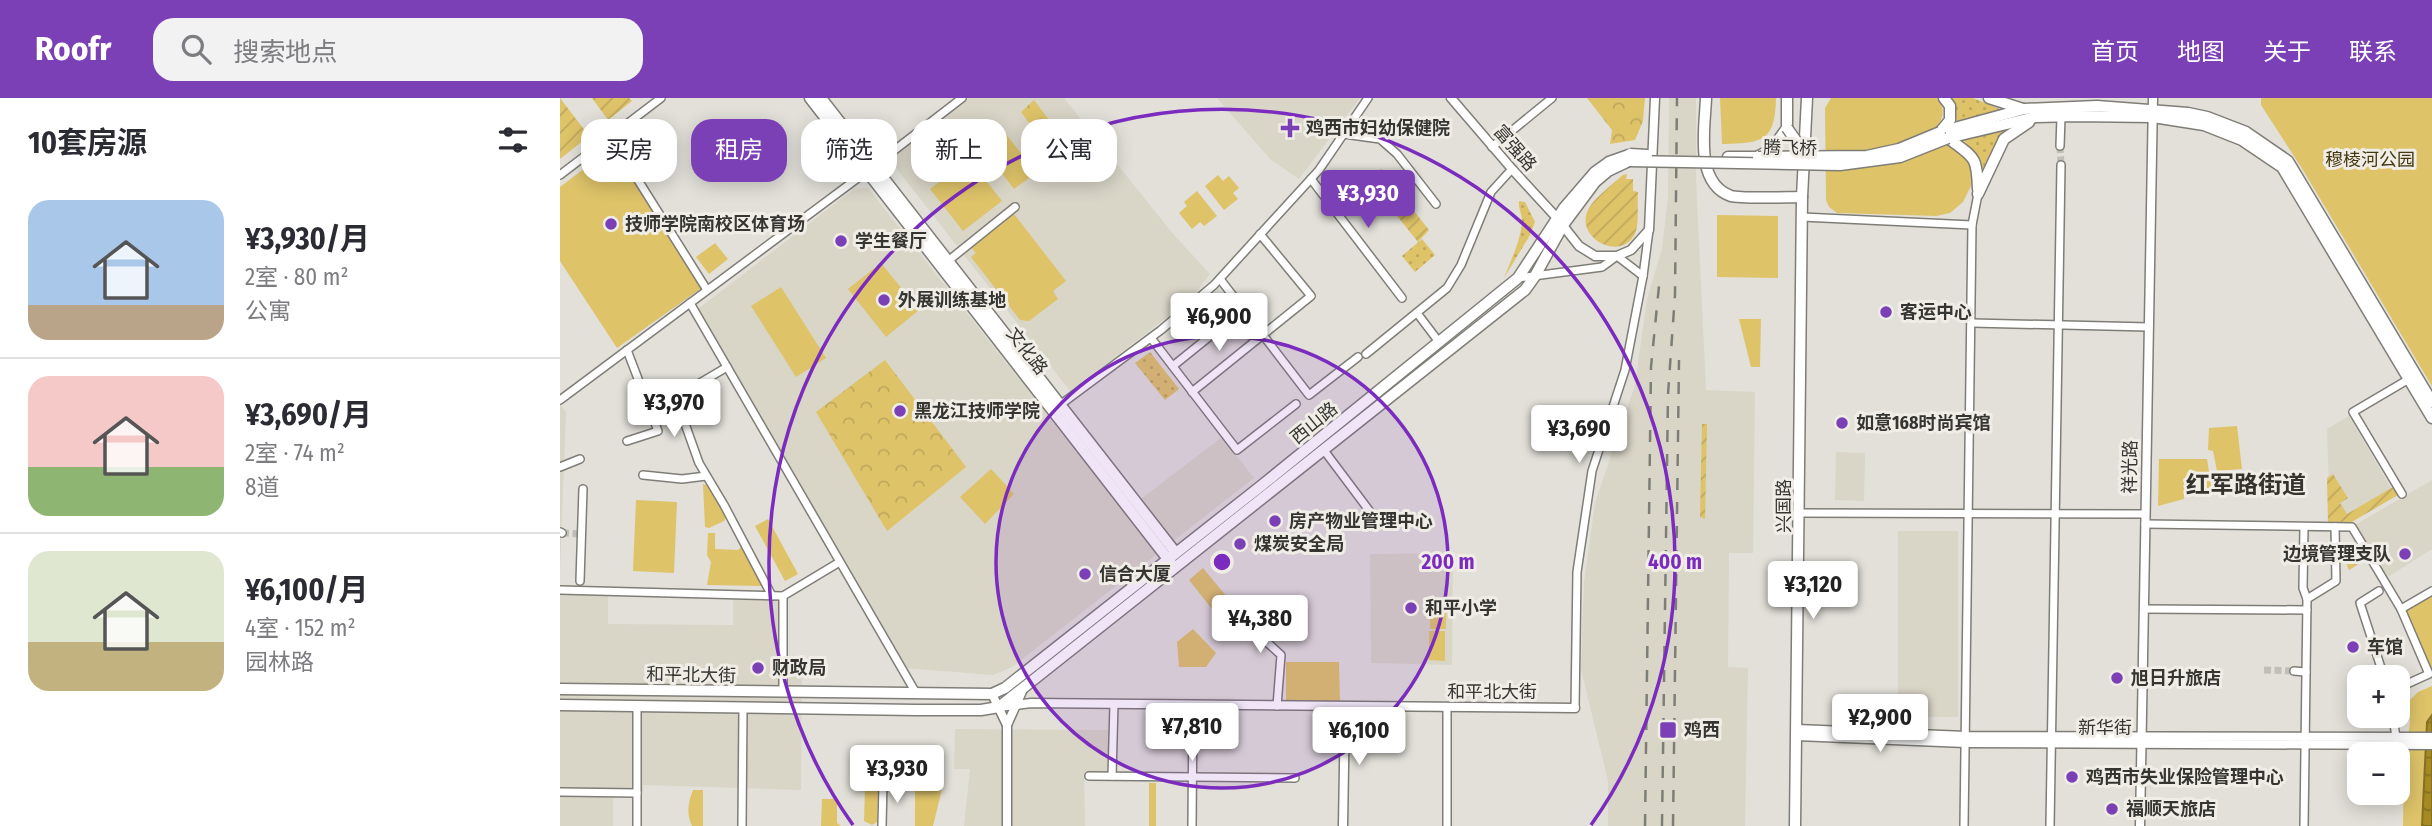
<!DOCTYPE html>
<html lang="zh">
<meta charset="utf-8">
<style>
:root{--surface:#fff;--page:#f2f2f3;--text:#2b2b33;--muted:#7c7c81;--line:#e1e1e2;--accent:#7b40b6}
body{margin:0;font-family:"Fira Sans Condensed","Noto Sans SC",sans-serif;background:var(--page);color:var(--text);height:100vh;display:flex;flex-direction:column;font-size:26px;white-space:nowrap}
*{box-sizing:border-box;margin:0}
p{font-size:23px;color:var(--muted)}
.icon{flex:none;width:38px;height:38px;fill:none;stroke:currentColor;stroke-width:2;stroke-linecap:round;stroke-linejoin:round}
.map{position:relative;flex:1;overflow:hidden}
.side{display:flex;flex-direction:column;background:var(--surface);width:560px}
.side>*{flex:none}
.top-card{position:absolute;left:21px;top:21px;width:665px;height:63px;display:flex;gap:14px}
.controls{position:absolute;left:1787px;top:567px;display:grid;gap:14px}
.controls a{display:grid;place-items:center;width:63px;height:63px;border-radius:14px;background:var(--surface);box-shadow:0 4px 18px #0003;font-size:35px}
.price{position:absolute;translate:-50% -60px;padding:0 16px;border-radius:7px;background:#fff;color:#222;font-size:23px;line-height:46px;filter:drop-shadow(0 2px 4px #0008)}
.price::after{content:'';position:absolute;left:50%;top:42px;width:21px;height:16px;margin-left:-10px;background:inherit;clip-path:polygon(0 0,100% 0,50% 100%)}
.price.active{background:var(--accent);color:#fff}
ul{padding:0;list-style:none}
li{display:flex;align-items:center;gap:21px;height:175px;padding:0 28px}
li+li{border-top:2px solid var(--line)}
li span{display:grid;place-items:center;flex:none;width:196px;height:140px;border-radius:21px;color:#555}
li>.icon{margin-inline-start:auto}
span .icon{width:84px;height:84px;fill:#fffc;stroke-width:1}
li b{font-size:30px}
h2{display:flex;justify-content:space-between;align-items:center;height:84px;padding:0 28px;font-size:30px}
.pill{padding:0 24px;border-radius:21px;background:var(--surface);box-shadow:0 4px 18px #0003;font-size:24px;line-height:63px}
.pill.active{background:var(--accent);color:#fff}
header{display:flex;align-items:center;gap:42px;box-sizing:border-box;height:98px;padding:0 35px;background:var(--accent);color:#fff}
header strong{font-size:33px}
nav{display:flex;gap:38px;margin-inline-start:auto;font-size:24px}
.search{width:490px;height:63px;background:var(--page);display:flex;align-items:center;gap:18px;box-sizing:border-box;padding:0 24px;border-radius:21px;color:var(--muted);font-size:26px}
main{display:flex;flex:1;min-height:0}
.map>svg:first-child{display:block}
</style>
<header>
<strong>Roofr</strong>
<div class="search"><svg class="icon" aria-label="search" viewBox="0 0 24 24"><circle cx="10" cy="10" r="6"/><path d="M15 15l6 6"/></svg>搜索地点</div>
<nav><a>首页</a><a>地图</a><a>关于</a><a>联系</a></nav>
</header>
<main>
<section class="side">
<h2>10套房源<svg class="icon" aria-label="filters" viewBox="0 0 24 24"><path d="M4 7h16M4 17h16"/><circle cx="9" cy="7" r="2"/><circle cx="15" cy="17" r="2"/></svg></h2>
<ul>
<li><span style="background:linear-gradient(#a9c7e8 75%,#b9a48a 0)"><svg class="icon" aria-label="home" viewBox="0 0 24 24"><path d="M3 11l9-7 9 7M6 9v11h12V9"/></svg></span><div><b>¥3,930/月</b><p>2室 · 80 m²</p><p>公寓</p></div></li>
<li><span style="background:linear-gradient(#f6c9c9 65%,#8fb573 0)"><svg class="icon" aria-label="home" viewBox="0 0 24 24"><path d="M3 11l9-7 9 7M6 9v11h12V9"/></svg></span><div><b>¥3,690/月</b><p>2室 · 74 m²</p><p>8道</p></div></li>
<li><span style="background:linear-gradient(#dfe7d0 65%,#c2b280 0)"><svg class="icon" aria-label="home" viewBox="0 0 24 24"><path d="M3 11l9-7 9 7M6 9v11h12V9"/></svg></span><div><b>¥6,100/月</b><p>4室 · 152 m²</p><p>园林路</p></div></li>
</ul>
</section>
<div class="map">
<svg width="1872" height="728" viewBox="0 0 1872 728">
<defs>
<pattern id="grass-dots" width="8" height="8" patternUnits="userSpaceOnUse" patternTransform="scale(1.75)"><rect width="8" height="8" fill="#dec369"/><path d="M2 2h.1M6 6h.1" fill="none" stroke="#bfa85c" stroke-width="1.8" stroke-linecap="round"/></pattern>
<pattern id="forest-crowns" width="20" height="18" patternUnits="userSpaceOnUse" patternTransform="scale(1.75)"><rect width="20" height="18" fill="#dec369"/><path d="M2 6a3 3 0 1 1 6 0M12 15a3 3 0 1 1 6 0" fill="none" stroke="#bfa85c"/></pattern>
<pattern id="garden-furrows" width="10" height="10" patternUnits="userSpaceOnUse" patternTransform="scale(1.75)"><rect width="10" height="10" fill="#dec369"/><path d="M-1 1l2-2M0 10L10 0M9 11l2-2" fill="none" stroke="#bfa85c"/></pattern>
<pattern id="water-waves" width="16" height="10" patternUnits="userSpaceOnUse" patternTransform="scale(1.75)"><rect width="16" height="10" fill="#a68a21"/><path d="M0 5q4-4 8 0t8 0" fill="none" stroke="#88721d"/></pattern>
</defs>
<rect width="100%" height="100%" fill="#e2e0d9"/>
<!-- built -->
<g fill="#d9d5c7">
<path d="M409,0H504L614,137L650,176L631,201L510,293L330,62Z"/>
<path d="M657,0H800L739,81L710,61Z"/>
<path d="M1109,0H1136V81L1146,292L1195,294L1193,455H1169L1168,569L1188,570L1185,728H1048V683L1021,571L1024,485L1035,405L1075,287L1087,201L1102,151L1108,99Z"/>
<path d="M308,90L564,414L662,339L694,380L452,569L433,577L344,570L138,211L294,91Z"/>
<path d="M0,306L6,314L0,473Z"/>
<path d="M1789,318L1835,397L1790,422L1770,421L1767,331Z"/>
<path d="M1276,354L1305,355L1304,403L1275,402Z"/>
<path d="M1872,382V451L1826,480L1795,427Z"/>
<rect x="1338" y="433" width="60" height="186"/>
<path d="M893,455L892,567L811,565L810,456Z"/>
<path d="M0,495L48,497V526L173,527V500L218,502L219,561L242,562L241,692L83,687V695L0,693Z"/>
<path d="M395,631L548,632L549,677L524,676L525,728H404L410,671H394Z"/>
<rect x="0" y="697" width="53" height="31"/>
</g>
<!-- grass -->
<g fill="url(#grass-dots)">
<path d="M1391,0H1413L1457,18L1450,31L1437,43L1422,73C1418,52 1409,53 1402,39C1396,25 1396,13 1391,0Z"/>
<path d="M959,103L965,104L975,124L970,137L944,180C951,162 960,144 962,125C963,117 958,111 959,103Z"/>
<path d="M862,141L875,157L855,174L842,158Z"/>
<path d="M590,254L619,291L605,302L575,265Z"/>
<path d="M1799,449L1807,461L1789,472L1786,465L1780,466V453Z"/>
</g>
<!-- forest -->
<g fill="url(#forest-crowns)">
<path d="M1027,0H1085L1083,23L1075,42L1050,46L1052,32Z"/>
<path d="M474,2L495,30L498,41L505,52V57L497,63L461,14Z"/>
<path d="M325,262L406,369L327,433L256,314Z"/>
</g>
<!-- park -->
<g fill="#dec369">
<path d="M1160,0H1216C1215,44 1202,45 1162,46Z"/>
<path d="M1271,0H1377C1384,9 1384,15 1380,25L1391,50L1406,58L1412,67V86L1403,104L1390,115L1376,118L1277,115L1269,109L1266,102L1265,10Z"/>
<path d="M1701,0H1872V288L1743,72L1701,7Z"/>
<path d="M446,36L476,75L454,91L424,52Z"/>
<path d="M42,57L56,78L67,70L143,189L57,250L0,163V89Z"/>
<path d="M409,61L442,103L403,133L370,91Z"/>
<path d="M658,77L663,83L669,78L679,90L673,95L678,101L664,112L645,88Z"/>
<path d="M637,93L657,118L644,128L640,124L632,131L619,115L627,108L624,104Z"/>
<path d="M454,116L506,183L493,193L498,201L469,223L460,222L411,159L416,155L411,149Z"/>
<path d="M1157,117L1218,118V180L1157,179Z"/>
<path d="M155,145L168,161L149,176L136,159Z"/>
<path d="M321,165L359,212L326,239L288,191Z"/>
<path d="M221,189L266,260L236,279L191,208Z"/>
<path d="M1179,221H1201L1200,269H1191Z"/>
<path d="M1677,328L1682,371L1657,373L1653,353L1648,352L1649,330Z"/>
<path d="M1599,361H1647L1652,393L1624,397V401L1598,408Z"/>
<path d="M431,371L454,396L425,426L400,399Z"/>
<path d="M143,386L151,389L166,419L164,423L149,430L145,429Z"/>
<path d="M76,402L117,404L114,475L73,473Z"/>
<path d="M208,421L238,476L225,483L195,428Z"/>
<path d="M148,435H155V451L178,452L181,449L202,488L147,487L151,464L147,457Z"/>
<path d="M643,470L667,499L652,511L629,482Z"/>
<path d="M1872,495V575L1845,512Z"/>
<path d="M870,501L886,502V531H870Z"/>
<path d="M633,531L656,555L646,569H619L617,544Z"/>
<path d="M869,533H885V563L869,562Z"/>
<path d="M726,564H779L780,603H726Z"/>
<path d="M1872,588V728H1843L1844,664L1850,625L1849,603L1858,594Z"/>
<rect x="589" y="685" width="7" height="43"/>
<path d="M309,686H314L318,691L317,724L312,727L304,723L305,688Z"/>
<path d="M355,688L382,691L373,728H355Z"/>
<path d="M133,692H143V728H132C126,715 128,705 133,692Z"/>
<path d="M262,701H277V725L281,728H261Z"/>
</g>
<!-- garden -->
<g fill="url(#garden-furrows)">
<path d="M0,0L29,38L0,61Z"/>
<path d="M32,0H69L72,3L48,22Z"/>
<path d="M821,71L869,132L858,144L813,88L801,96L797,91Z"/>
<path d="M1067,76L1066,81H1073V93L1078,94C1077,106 1079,121 1076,133C1064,166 1014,141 1028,112C1033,101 1054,85 1063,77Z"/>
<path d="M1142,326H1147L1145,421L1140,419Z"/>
<path d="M1773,376L1788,400L1780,405L1787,416L1833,389L1838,397L1790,425L1768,424L1767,380Z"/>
</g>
<!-- water -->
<path fill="url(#water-waves)" stroke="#847026" stroke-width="2" d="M1872,617V728H1862L1867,624Z"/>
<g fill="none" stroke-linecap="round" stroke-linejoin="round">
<!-- minor-tunnel -->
<g stroke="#bfbeb8" stroke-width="7" stroke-dasharray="7 3.5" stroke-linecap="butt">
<path d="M1500,48L1501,67"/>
<path d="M2,435L21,436"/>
<path d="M1704,572L1734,573"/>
</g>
<defs>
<g id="minor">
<path d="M784,36L820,41L837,56L876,106"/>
<path d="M51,39L147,192"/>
<path d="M1500,48L1501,19"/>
<path d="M932,49L992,0"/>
<path d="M0,77L101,0"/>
<path d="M751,81L842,200"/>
<path d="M1242,119L1412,127"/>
<path d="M388,163L455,109"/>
<path d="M958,180L1042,169L1057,158L1083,178"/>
<path d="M660,181L749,297L798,259"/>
<path d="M130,205L356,595"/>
<path d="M857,215L879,244"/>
<path d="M1412,225L1589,229"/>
<path d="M591,240L677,352L736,306"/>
<path d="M67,252L98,333L67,343"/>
<path d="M806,256L887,190L901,167L931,94L952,71"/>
<path d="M613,268L670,222"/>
<path d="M167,269L128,292L119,309L139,365L164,407L212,498"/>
<path d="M632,294L751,198L700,136"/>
<path d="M0,302L314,68L402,0"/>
<path d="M500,307L601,232L654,187L759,72L808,0"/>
<path d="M763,351L820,427"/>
<path d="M0,369L20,361"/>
<path d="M83,377L122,381L146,378"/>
<path d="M1842,396L1793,314L1849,281"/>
<path d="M1240,415L1585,416"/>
<path d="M1585,426L1792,429L1841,511L1869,576L1838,590"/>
<path d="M1744,429L1743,490L1747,501"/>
<path d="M0,434L2,435"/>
<path d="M20,483L23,391"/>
<path d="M0,492L223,498L278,465"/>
<path d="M1819,493L1800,505L1824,579"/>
<path d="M669,510L721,557L717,608"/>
<path d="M1584,511L1747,512"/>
<path d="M1841,511L1872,493"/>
<path d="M1734,573L1746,574"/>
<path d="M223,594V498"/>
<path d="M887,610V728"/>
<path d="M1015,610L1017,474L1032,373L1065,272L1083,178L1089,132"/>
<path d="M1833,618L1836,640"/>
<path d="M529,678L735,680"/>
<path d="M552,678L554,606"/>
<path d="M0,694L77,695"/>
<path d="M77,728V608"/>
<path d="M182,728L183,610"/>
<path d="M322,728L323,685"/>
<path d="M632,728L633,607"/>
<path d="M1404,728L1412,127L1418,96"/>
<path d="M1490,728L1501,67"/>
<path d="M1744,728L1747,501L1776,483L1775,429"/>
</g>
<g id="tertiary">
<path d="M891,0L952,71L997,120L1019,148L1035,158H1057L1071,152L1089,132L1095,0"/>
<path d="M432,596L447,627V728"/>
<path d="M439,609L471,605L1015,610"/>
<path d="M447,627L464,589"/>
<path d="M1237,631L1406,638L1872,639"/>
<path d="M1237,638L1405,645L1872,647"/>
<path d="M783,728L785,609"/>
<path d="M1580,728L1593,0"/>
</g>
<g id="secondary">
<path d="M250,0L611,465"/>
<path d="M261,0L615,454"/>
<path d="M1146,0C1145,30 1134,85 1171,98C1182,101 1228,99 1242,99"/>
<path d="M1429,0L1463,11"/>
<path d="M1381,33L1390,22V8L1384,0"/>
<path d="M1380,34L1464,11L1537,8L1628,15L1647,19L1686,34L1728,63L1872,304"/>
<path d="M1388,40L1476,19L1516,18L1593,19L1644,27L1682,42L1722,69L1872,320"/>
<path d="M1388,40C1414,60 1417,57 1418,91"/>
<path d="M1168,59H1198"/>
<path d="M1197,59L1212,51L1227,30V0"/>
<path d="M1418,96L1444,41L1469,24"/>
<path d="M0,591L432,596L445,590L701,388L958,180L1004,110L1035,74L1049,64L1069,57"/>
<path d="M0,607L356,612H421L439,609L965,192L975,178L1003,127L1035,84L1048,73L1069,63"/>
<path d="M1235,728L1242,99L1247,0"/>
</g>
</defs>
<!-- minor casing -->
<use href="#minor" stroke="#7f7d77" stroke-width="10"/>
<!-- tertiary casing -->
<use href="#tertiary" stroke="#7f7d77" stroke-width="11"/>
<!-- secondary casing -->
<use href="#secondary" stroke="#7f7d77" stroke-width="13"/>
<!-- minor -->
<use href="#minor" stroke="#fff" stroke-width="7"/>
<!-- tertiary -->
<use href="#tertiary" stroke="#fff" stroke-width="8"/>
<!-- secondary -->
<use href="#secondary" stroke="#fff" stroke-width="10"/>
<!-- rail -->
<g stroke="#7e7e79" stroke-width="2.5" stroke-dasharray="12 12" stroke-linecap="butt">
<path d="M1085,728L1091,269L1099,188"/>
<path d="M1102,728L1108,296L1115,197L1117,0"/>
<path d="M1113,728L1119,262"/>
</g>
<defs>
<g id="secondary-bridge">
<path d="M1227,30L1249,61"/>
<path d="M1070,56L1087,57"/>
<path d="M1198,59L1307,58L1339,51L1380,34"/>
<path d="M1069,63L1280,67L1340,59L1388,40"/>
</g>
</defs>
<!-- secondary-bridge casing -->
<use href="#secondary-bridge" stroke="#7f7d77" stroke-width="13" stroke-linecap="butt"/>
<!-- secondary-bridge -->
<use href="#secondary-bridge" stroke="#fff" stroke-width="10"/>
</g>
<!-- distance rings -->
<circle cx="662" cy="464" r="226" fill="#7b2cbf" fill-opacity=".12"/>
<g fill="none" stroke="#7b2cbf" stroke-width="3.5">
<circle cx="662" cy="464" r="226"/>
<path d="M293 727A453 453 0 1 1 1031 727"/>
</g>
<!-- markers -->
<g fill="#7b40b6" stroke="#f0ede6" stroke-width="2.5">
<path d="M726.5 19.5h7v7h7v7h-7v7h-7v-7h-7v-7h7z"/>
<circle cx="51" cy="126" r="7"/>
<circle cx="281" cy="143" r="7"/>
<circle cx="324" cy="202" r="7"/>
<circle cx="1326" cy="214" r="7"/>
<circle cx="340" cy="313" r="7"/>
<circle cx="1282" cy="325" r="7"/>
<circle cx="715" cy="423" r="7"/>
<circle cx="680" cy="446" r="7"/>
<circle cx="1845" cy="456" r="7"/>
<circle cx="525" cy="476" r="7"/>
<circle cx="851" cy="510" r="7"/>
<circle cx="1793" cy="549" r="7"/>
<circle cx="198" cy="570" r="7"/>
<circle cx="1557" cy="580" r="7"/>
<rect x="1099" y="623" width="18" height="18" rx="3.5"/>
<circle cx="1512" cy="679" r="7"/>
<circle cx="1552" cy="711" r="7"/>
</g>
<g text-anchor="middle" stroke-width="6" stroke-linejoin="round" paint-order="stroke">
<!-- poi labels -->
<g font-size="18" font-weight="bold" fill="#353532" stroke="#f0ede6" text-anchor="start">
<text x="746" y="36">鸡西市妇幼保健院</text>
<text x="65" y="132">技师学院南校区体育场</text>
<text x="295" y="149">学生餐厅</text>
<text x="338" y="208">外展训练基地</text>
<text x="1340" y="220">客运中心</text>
<text x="354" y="319">黑龙江技师学院</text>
<text x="1296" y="331">如意168时尚宾馆</text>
<text x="729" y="429">房产物业管理中心</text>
<text x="694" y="452">煤炭安全局</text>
<text x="1831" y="462" text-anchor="end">边境管理支队</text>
<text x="539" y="482">信合大厦</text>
<text x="865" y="516">和平小学</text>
<text x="1807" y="555">车馆</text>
<text x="212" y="576">财政局</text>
<text x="1571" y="586">旭日升旅店</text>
<text x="1124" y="638">鸡西</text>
<text x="1526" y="685">鸡西市失业保险管理中心</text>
<text x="1566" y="717">福顺天旅店</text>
</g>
<!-- street labels -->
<g font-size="18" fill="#353532" stroke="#f0ede6">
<text transform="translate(955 50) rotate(49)" y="6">富强路</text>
<text transform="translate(1230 50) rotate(1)" y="6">腾飞桥</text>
<text transform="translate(467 253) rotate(52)" y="6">文化路</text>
<text transform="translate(754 325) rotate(-39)" y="6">西山路</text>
<text transform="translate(1570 369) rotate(-89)" y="6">祥光路</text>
<text transform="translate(1224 408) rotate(-90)" y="6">兴国路</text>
<text transform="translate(131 577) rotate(1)" y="6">和平北大街</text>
<text x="932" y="600">和平北大街</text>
<text x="1545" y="636">新华街</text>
</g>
<!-- park labels -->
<g font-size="18" fill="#44380e" stroke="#f0ede6">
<text x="1810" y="68">穆棱河公园</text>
</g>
<!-- district labels -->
<g font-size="24" font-weight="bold" fill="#35332e" stroke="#f0ede6">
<text x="1686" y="395">红军路街道</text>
</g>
</g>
<circle cx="662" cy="464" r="10" fill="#7b2cbf" stroke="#f0ede6" stroke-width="3.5"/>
<g font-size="21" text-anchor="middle" font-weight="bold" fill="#7b2cbf" stroke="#f0ede6" stroke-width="6" stroke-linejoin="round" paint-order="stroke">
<text x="888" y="471">200 m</text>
<text x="1115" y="471">400 m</text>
</g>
</svg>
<div class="controls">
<a>+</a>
<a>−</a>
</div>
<b class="price active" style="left:808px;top:132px">¥3,930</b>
<b class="price" style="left:659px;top:255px">¥6,900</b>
<b class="price" style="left:114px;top:341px">¥3,970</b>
<b class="price" style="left:1019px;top:367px">¥3,690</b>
<b class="price" style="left:1253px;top:523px">¥3,120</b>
<b class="price" style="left:700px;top:557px">¥4,380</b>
<b class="price" style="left:1320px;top:656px">¥2,900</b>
<b class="price" style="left:632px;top:665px">¥7,810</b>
<b class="price" style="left:799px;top:669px">¥6,100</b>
<b class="price" style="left:337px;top:707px">¥3,930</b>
<div class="top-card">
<a class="pill">买房</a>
<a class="pill active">租房</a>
<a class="pill">筛选</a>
<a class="pill">新上</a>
<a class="pill">公寓</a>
</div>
</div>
</main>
